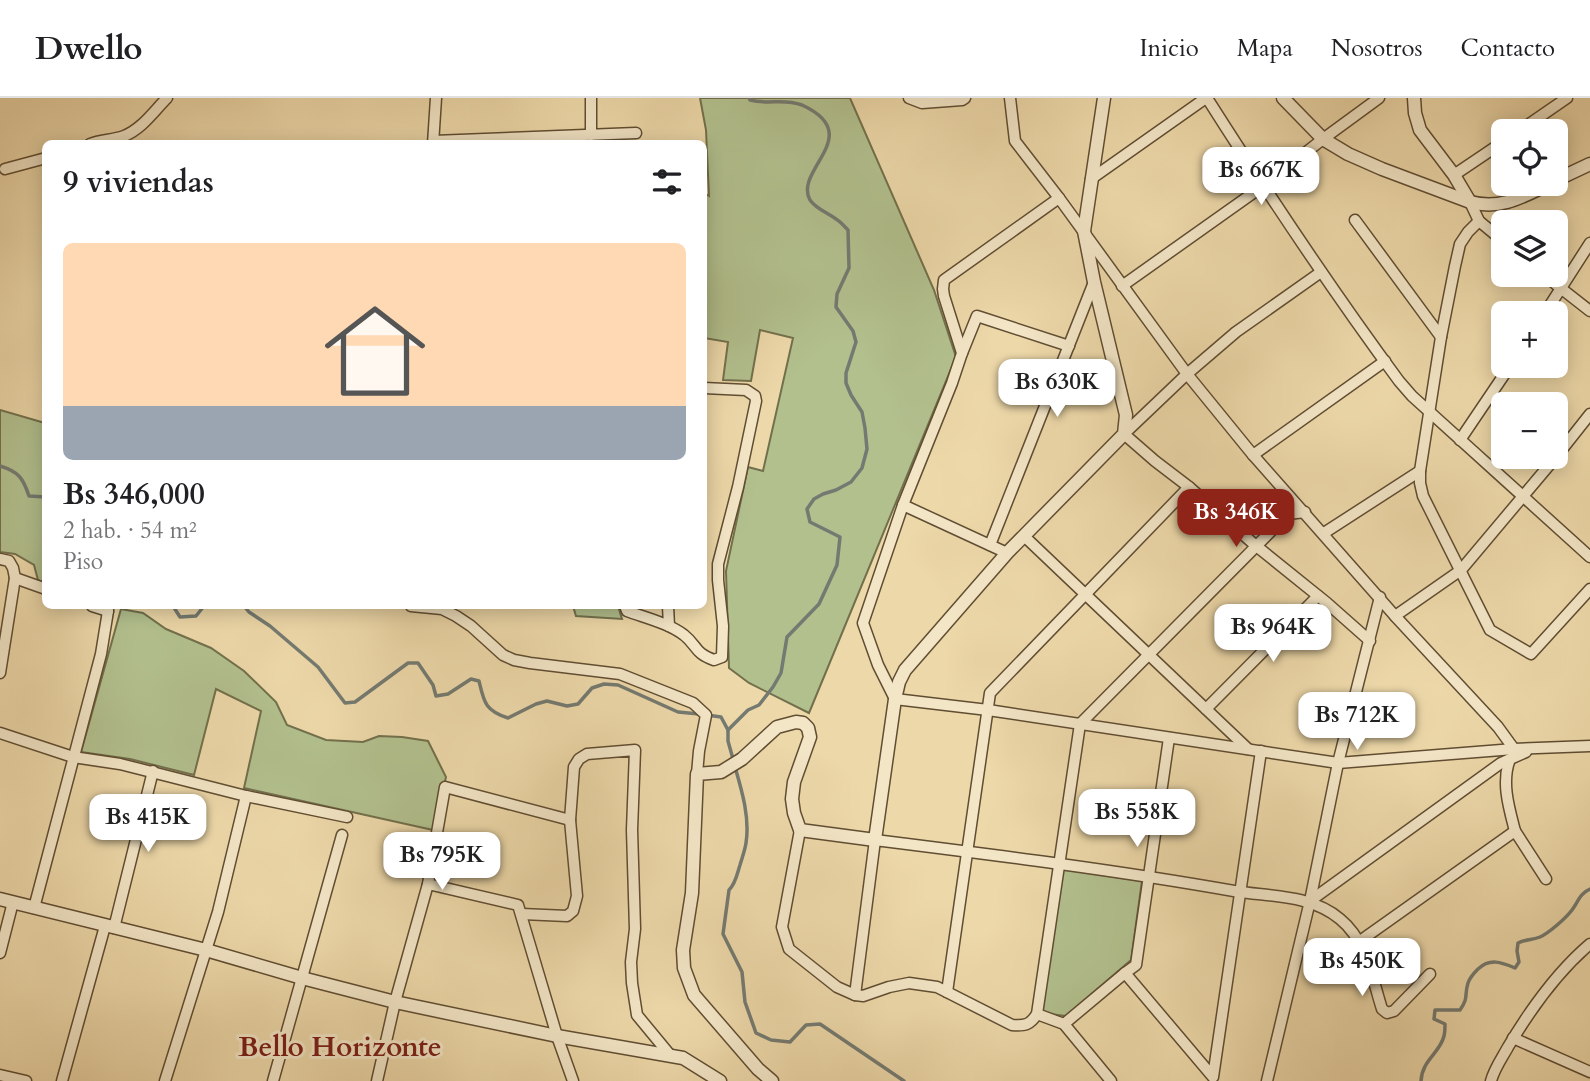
<!DOCTYPE html>
<html lang="es">
<meta charset="utf-8">
<style>
:root{--surface:#fff;--page:#f6f6f6;--text:#202124;--muted:#757577;--line:#e0e0e0;--accent:#8f2418}
body{margin:0;font-family:Cardo,serif;background:var(--page);color:var(--text);height:100vh;display:flex;flex-direction:column;font-size:26px;white-space:nowrap}
*{box-sizing:border-box;margin:0}
p{font-size:23px;color:var(--muted)}
.icon{flex:none;width:38px;height:38px;fill:none;stroke:currentColor;stroke-width:2;stroke-linecap:round;stroke-linejoin:round}
.map{position:relative;flex:1;overflow:hidden}
.panel{position:absolute;left:42px;top:42px;width:665px;height:469px;display:flex;flex-direction:column;background:var(--surface);border-radius:10px;box-shadow:0 4px 18px #0003}
.panel>*{flex:none}
.tools{position:absolute;left:1491px;top:21px;display:grid;gap:14px}
.tools a{display:grid;place-items:center;width:77px;height:77px;border-radius:10px;background:var(--surface);box-shadow:0 4px 18px #0003;font-size:35px}
.price{position:absolute;translate:-50% -60px;padding:0 16px;border-radius:14px;background:#fff;color:#222;font-size:23px;line-height:46px;filter:drop-shadow(0 2px 4px #0008)}
.price::after{content:'';position:absolute;left:50%;top:42px;width:21px;height:16px;margin-left:-10px;background:inherit;clip-path:polygon(0 0,100% 0,50% 100%)}
.price.on{background:var(--accent);color:#fff}
ul{padding:0;list-style:none}
li{display:grid;align-content:center;gap:14px;height:371px;padding:0 21px}
li+li{border-top:2px solid var(--line)}
li span{display:grid;place-items:center;height:217px;border-radius:10px;color:#555}
li>.icon{margin-inline-start:auto}
span .icon{width:126px;height:126px;fill:#fffc;stroke-width:1}
li b{font-size:30px}
h2{display:flex;justify-content:space-between;align-items:center;height:84px;padding:0 21px;font-size:30px}
header{display:flex;align-items:center;gap:42px;box-sizing:border-box;height:98px;padding:0 35px;background:var(--surface);border-bottom:2px solid var(--line)}
header strong{font-size:33px}
nav{display:flex;gap:38px;margin-inline-start:auto;font-size:24px}
.map>svg:first-child{display:block}
</style>
<header>
<strong>Dwello</strong>
<nav><a>Inicio</a><a>Mapa</a><a>Nosotros</a><a>Contacto</a></nav>
</header>
<div class="map">
<svg width="1590" height="983" viewBox="0 0 1590 983">
<rect width="100%" height="100%" fill="#edd8a9"/>
<filter id="stains"><feTurbulence type="fractalNoise" baseFrequency=".00286" numOctaves="4"/><feColorMatrix values="0 0 0 0 .2 0 0 0 0 .09 0 0 0 0 .02 0 0 0 .5 -.17"/></filter>
<radialGradient id="worn" r=".72"><stop offset=".6" stop-color="#630" stop-opacity="0"/><stop offset="1" stop-color="#630" stop-opacity=".3"/></radialGradient>
<!-- green -->
<g fill="#b2c08e" stroke="#72704c" stroke-width="2">
<path d="M700,0H850L934,192L956,259L809,615L749,585L729,570L726,473L748,369L763,373L793,240L760,232L751,283L723,282L728,244L704,240V95L709,98L706,32Z"/>
<path d="M0,312L45,325L46,428L43,431L45,448V485L38,482L34,467L15,456L0,454Z"/>
<path d="M573,508H618L622,521L576,518Z"/>
<path d="M121,511L143,515L166,531L211,550L244,573L276,604L287,627L326,642L363,644L379,638L402,639L428,643L446,679L433,732L244,690L261,613L216,591L194,677L130,661L81,654Z"/>
<path d="M1061,771L1142,783L1131,862L1066,918L1040,915Z"/>
</g>
<g fill="none" stroke-linecap="round" stroke-linejoin="round">
<!-- stream -->
<g stroke="#747a71" stroke-width="3.5">
<path d="M0,368C19,374 23,380 29,398L46,399"/>
<path d="M173,508L180,519L196,518L204,508"/>
<path d="M244,508L249,514L270,528L318,569L345,605L355,604L408,565H418L433,587L436,598L448,596L471,581L479,583C484,604 485,613 508,620L536,606L547,603L567,608L578,606L592,590L604,586L618,587L678,614L699,616"/>
<path d="M707,617L721,619L728,632V643L733,661"/>
<path d="M728,632L748,612L759,607L773,589L781,575L787,539L819,506L837,467L840,439L810,424L807,411L814,401L823,396L836,392L851,384L862,370L867,351L865,330L862,314L851,297L846,285V275L856,244L853,233L836,209L837,196L849,170L848,132C844,128 841,124 836,121C828,115 816,111 810,102C793,72 867,37 802,7C783,0 769,7 750,2L749,0"/>
<path d="M735,669C742,693 750,720 746,745C745,752 742,760 740,767C737,776 736,785 729,792L723,836L742,874L745,904L756,935L771,942L790,944L806,927L820,926L904,983"/>
<path d="M1421,983C1422,962 1440,955 1444,938C1445,934 1445,930 1445,926L1434,921L1435,912H1460C1469,899 1464,898 1468,885C1470,879 1473,876 1478,871C1490,860 1501,864 1515,870L1519,864L1517,853L1518,845C1526,841 1533,842 1540,839C1549,835 1566,820 1572,812C1578,804 1580,795 1590,791"/>
</g>
<defs>
<g id="minor">
<path d="M591,0V37"/>
<path d="M909,0L922,5L962,2L965,0"/>
<path d="M1010,0L1015,43L1059,100L1187,276L1253,357L1395,518L1498,629L1514,651"/>
<path d="M1207,0C1268,96 1331,191 1399,283L1412,298L1590,459"/>
<path d="M1519,33L1567,0"/>
<path d="M434,43L636,35"/>
<path d="M90,46C101,42 113,42 124,38C142,31 154,13 167,0"/>
<path d="M433,46L436,0"/>
<path d="M5,71L46,60"/>
<path d="M1454,77L1503,44"/>
<path d="M1091,81L1206,0"/>
<path d="M1059,100L944,182L943,191L944,198L962,255L952,285L903,407L863,525L878,567L895,601L988,612L1338,665L1514,651L1590,648"/>
<path d="M1470,104L1479,123L1503,143"/>
<path d="M1355,122L1441,239"/>
<path d="M1479,123L1468,134L1460,146L1455,168L1441,239L1420,373V385L1423,398L1490,532L1531,556L1590,491"/>
<path d="M1321,174L1236,234L1187,276L1124,336L1155,363L1189,389L1255,447L1327,505L1370,543"/>
<path d="M1544,177L1590,213"/>
<path d="M1122,188L1263,88L1323,41L1379,0"/>
<path d="M1545,215L1590,145"/>
<path d="M962,255L977,218L1069,248"/>
<path d="M1460,342L1510,268"/>
<path d="M1253,357L1385,263"/>
<path d="M1556,359L1590,316"/>
<path d="M903,407L1007,455"/>
<path d="M1324,435L1420,373"/>
<path d="M1024,438L1248,651"/>
<path d="M990,447L1094,184"/>
<path d="M0,461L9,463L13,470L15,480L46,491"/>
<path d="M92,508L108,513"/>
<path d="M411,508L442,511L456,518L471,528L503,557L514,562L530,565L620,576L693,605L706,617L699,653L697,676"/>
<path d="M625,508L627,513C646,520 668,525 684,537C698,548 694,555 714,562L722,559L723,528L718,482V466L738,389L756,303L755,298L746,292L704,290"/>
<path d="M668,508L669,528"/>
<path d="M1395,518L1461,472L1556,359"/>
<path d="M0,575L15,480"/>
<path d="M1206,611L1318,498"/>
<path d="M0,635L73,659L120,666L246,698L347,719"/>
<path d="M1510,661C1501,684 1509,710 1515,733"/>
<path d="M800,732L782,829L789,851L837,889L855,897L863,898L889,889L909,885L937,889L1012,927C1025,928 1030,927 1037,916L1080,626L1288,416L1305,414"/>
<path d="M428,786L518,807L557,938L573,983"/>
<path d="M1310,803L1501,665L1526,654"/>
<path d="M34,810L101,556L108,513"/>
<path d="M522,816L567,818L573,813L577,798L570,722L574,669L579,661L587,656L635,652L632,732L635,831L631,864L632,885L637,917L670,957"/>
<path d="M114,830L153,673"/>
<path d="M1360,843L1515,733L1546,781"/>
<path d="M0,855L13,804"/>
<path d="M1125,875L1213,979L1261,653"/>
<path d="M947,894L990,595L1189,389"/>
<path d="M855,897L875,742C995,757 1115,772 1234,793C1270,799 1310,796 1340,821C1367,843 1372,880 1382,911L1387,915L1394,913L1430,876"/>
<path d="M1037,916L1064,926L1111,983"/>
<path d="M1064,926L1125,875L1136,867L1169,640"/>
<path d="M1513,940L1590,974"/>
<path d="M0,977L26,983"/>
<path d="M62,983L105,828"/>
<path d="M165,983L218,814L246,698"/>
<path d="M273,983L342,737"/>
<path d="M377,983L395,904L428,786L445,689L570,722"/>
<path d="M1267,983L1310,803L1338,665L1380,499"/>
<path d="M1491,983C1494,971 1502,960 1508,949C1530,912 1557,874 1590,846"/>
</g>
<g id="tertiary">
<path d="M1283,0L1323,41L1348,56L1382,71L1470,104C1501,112 1522,99 1549,86"/>
<path d="M1414,0L1415,15L1420,32L1454,77L1470,104"/>
<path d="M1556,82L1590,66"/>
<path d="M0,801L206,852L302,880L395,904L557,938L683,960L720,983"/>
<path d="M772,983L758,971L694,897L684,870L683,852L692,795L697,676L721,674L742,661L777,629L796,624L803,625L808,630L810,639L794,684L792,701L794,715L800,732L875,742L895,601L899,584L905,572L1007,455L1124,336L1126,317L1094,184L1084,133L1104,0"/>
</g>
</defs>
<!-- minor casing -->
<use href="#minor" stroke="#604d32" stroke-width="13"/>
<!-- tertiary casing -->
<use href="#tertiary" stroke="#604d32" stroke-width="15"/>
<!-- minor -->
<use href="#minor" stroke="#f3e6c7" stroke-width="10"/>
<!-- tertiary -->
<use href="#tertiary" stroke="#f3e6c7" stroke-width="12"/>
</g>
<g text-anchor="middle" stroke-width="6" stroke-linejoin="round" paint-order="stroke">
<!-- neighbourhood labels -->
<g font-size="28" font-weight="bold" fill="#7a1f14" stroke="#f3e6c7">
<text x="340" y="958">Bello Horizonte</text>
</g>
</g>
<rect width="100%" height="100%" filter="url(#stains)"/>
<rect width="100%" height="100%" fill="url(#worn)"/>
</svg>
<div class="tools">
<a><svg class="icon" aria-label="locate" viewBox="0 0 24 24"><circle cx="12" cy="12" r="6"/><path d="M12 2v4M12 18v4M2 12h4M18 12h4"/></svg></a>
<a><svg class="icon" aria-label="layers" viewBox="0 0 24 24"><path d="M12 4l9 5-9 5-9-5zM3 14l9 5 9-5"/></svg></a>
<a>+</a>
<a>−</a>
</div>
<b class="price" style="left:1261px;top:109px">Bs 667K</b>
<b class="price" style="left:1057px;top:321px">Bs 630K</b>
<b class="price on" style="left:1236px;top:451px">Bs 346K</b>
<b class="price" style="left:1273px;top:566px">Bs 964K</b>
<b class="price" style="left:1357px;top:654px">Bs 712K</b>
<b class="price" style="left:1137px;top:751px">Bs 558K</b>
<b class="price" style="left:148px;top:756px">Bs 415K</b>
<b class="price" style="left:442px;top:794px">Bs 795K</b>
<b class="price" style="left:1362px;top:900px">Bs 450K</b>
<section class="panel">
<h2>9 viviendas<svg class="icon" aria-label="filters" viewBox="0 0 24 24"><path d="M4 7h16M4 17h16"/><circle cx="9" cy="7" r="2"/><circle cx="15" cy="17" r="2"/></svg></h2>
<ul>
<li><span style="background:linear-gradient(#ffd9b3 75%,#9aa5b1 0)"><svg class="icon" aria-label="home" viewBox="0 0 24 24"><path d="M3 11l9-7 9 7M6 9v11h12V9"/></svg></span><div><b>Bs 346,000</b><p>2 hab. · 54 m²</p><p>Piso</p></div></li>
</ul>
</section>
</div>
